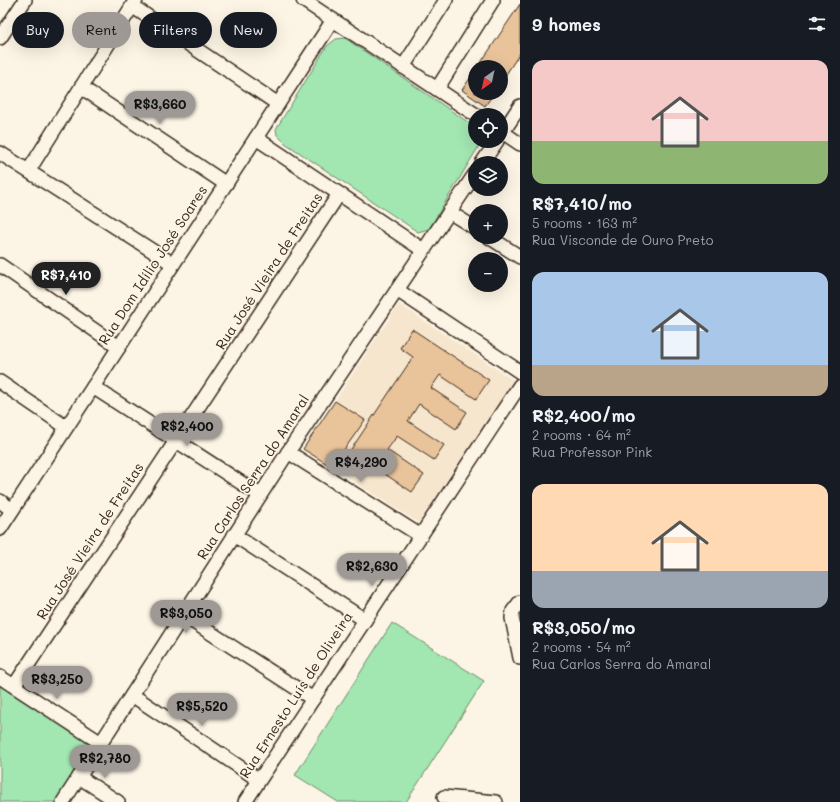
<!DOCTYPE html>
<meta charset="utf-8">
<style>
:root{--surface:#171b24;--page:#20242c;--text:#f1f3f6;--muted:#9ea1a6;--accent:#9f9995}
body{margin:0;font-family:Mali,sans-serif;background:var(--page);color:var(--text);height:100vh;display:flex;flex-direction:column;font-size:15px;white-space:nowrap}
*{box-sizing:border-box;margin:0}
p{font-size:13px;color:var(--muted)}
.icon{flex:none;width:22px;height:22px;fill:none;stroke:currentColor;stroke-width:2;stroke-linecap:round;stroke-linejoin:round}
.map{position:relative;flex:1;overflow:hidden}
.details{display:flex;flex-direction:column;background:var(--surface);width:320px}
.details>*{flex:none}
.hud{position:absolute;left:12px;top:12px;width:380px;height:36px;display:flex;gap:8px}
.needle{width:26px;rotate:213deg}
.tools{position:absolute;left:468px;top:60px;display:grid;gap:8px}
.tools a{display:grid;place-items:center;width:40px;height:40px;border-radius:50%;background:var(--surface);box-shadow:0 4px 16px #0002;font-size:20px}
.price{position:absolute;translate:-50% -34px;padding:0 9px;border-radius:14px;background:var(--accent);color:#111;font-size:13px;line-height:26px;filter:drop-shadow(0 1px 2px #0008)}
.price::after{content:'';position:absolute;left:50%;top:24px;width:12px;height:9px;margin-left:-6px;background:inherit;clip-path:polygon(0 0,100% 0,50% 100%)}
.price.selected{background:#222;color:#fff}
ul{padding:0;list-style:none}
li{display:grid;align-content:center;gap:8px;height:212px;padding:0 12px}
li span{display:grid;place-items:center;height:124px;border-radius:12px;color:#555}
li>.icon{margin-inline-start:auto}
span .icon{width:72px;height:72px;fill:#fffc;stroke-width:1}
li b{font-size:17px}
h2{display:flex;justify-content:space-between;align-items:center;height:48px;padding:0 12px;font-size:17px}
.tag{padding:0 14px;border-radius:18px;background:var(--surface);box-shadow:0 4px 16px #0002;font-size:14px;line-height:36px}
.tag.selected{background:var(--accent);color:#111}
main{display:flex;flex:1;min-height:0}
.map>svg:first-child{display:block}
</style>
<main>
<div class="map">
<svg width="520" height="802" viewBox="0 0 520 802">
<rect width="100%" height="100%" fill="#fcf5e5"/>
<filter id="ink" filterUnits="userSpaceOnUse"><feTurbulence type="fractalNoise" baseFrequency=".025" numOctaves="2"/><feDisplacementMap in="SourceGraphic" scale="8" xChannelSelector="R" yChannelSelector="G"/><feConvolveMatrix kernelMatrix="1 2 1 2 8 2 1 2 1" color-interpolation-filters="sRGB"/></filter>
<g filter="url(#ink)">
<!-- built -->
<path fill="#f6e6ce" d="M399,304L513,380L419,523L303,449Z"/>
<!-- green -->
<g fill="#a2e6b2" stroke="#6e8868">
<path d="M345,38L475,127V141H482L429,229L418,232L285,143L277,135L276,129L327,46L336,39Z"/>
<path d="M392,623L484,681L406,802H338L295,775Z"/>
<path d="M0,685L93,745L57,802H0Z"/>
</g>
<!-- building -->
<g fill="#e9c39a" stroke="#3b2a1e">
<path d="M520,4V53L501,82V67H478Z"/>
<path d="M475,71V93H494L485,106L462,90Z"/>
<path d="M412,329L489,380L476,399L440,375L431,388L467,412L456,429L419,404L408,421L444,445L434,460L397,436L387,450L424,475L412,492L350,451L413,357L400,348Z"/>
<path d="M335,401L365,420L332,467L303,449Z"/>
</g>
<g fill="none" stroke-linecap="round" stroke-linejoin="round">
<defs>
<g id="minor">
<path d="M303,0L476,115"/>
<path d="M132,6L278,104"/>
<path d="M0,38L25,0"/>
<path d="M403,67L446,0"/>
<path d="M81,87L226,184"/>
<path d="M437,89L493,0"/>
<path d="M501,131L520,144"/>
<path d="M501,135L520,106"/>
<path d="M256,138L423,250"/>
<path d="M0,153L173,264"/>
<path d="M482,163L497,141"/>
<path d="M29,170L136,0"/>
<path d="M449,212L475,228"/>
<path d="M489,237L520,257"/>
<path d="M0,265L119,347"/>
<path d="M397,290L520,372"/>
<path d="M0,382L66,427"/>
<path d="M93,387L260,495"/>
<path d="M288,452L421,536"/>
<path d="M0,501L12,510"/>
<path d="M0,529L333,20"/>
<path d="M234,535L365,620"/>
<path d="M520,602L513,611L512,618L520,658"/>
<path d="M183,615L313,699"/>
<path d="M0,677L101,743"/>
<path d="M14,686L339,194"/>
<path d="M132,695L259,780"/>
<path d="M79,777L118,802"/>
<path d="M444,797L496,802"/>
<path d="M63,802L288,452L475,174"/>
<path d="M245,802L520,385"/>
</g>
</defs>
<!-- minor casing -->
<use href="#minor" stroke="#3b2a1e" stroke-width="16"/>
<!-- minor -->
<use href="#minor" stroke="#fcf5e5" stroke-width="13"/>
</g>
</g>
<g text-anchor="middle" stroke-width="3.5" stroke-linejoin="round" paint-order="stroke">
<!-- street labels -->
<g font-size="14" fill="#3b2a1e" stroke="#fcf5e5">
<text transform="translate(153 265) rotate(-57)" y="5">Rua Dom Idílio José Soares</text>
<text transform="translate(269 271) rotate(-57)" y="5">Rua José Vieira de Freitas</text>
<text transform="translate(253 477) rotate(-57)" y="5">Rua Carlos Serra do Amaral</text>
<text transform="translate(90 541) rotate(-57)" y="5">Rua José Vieira de Freitas</text>
<text transform="translate(296 695) rotate(-57)" y="5">Rua Ernesto Luís de Oliveira</text>
</g>
</g>
</svg>
<div class="tools">
<a><svg class="needle" viewBox="-14 -14 28 28"><path d="M0-13l5 13h-10z" fill="#e53935"/><path d="M0 13l5-13h-10z" fill="#9ea1a6"/></svg></a>
<a><svg class="icon" aria-label="locate" viewBox="0 0 24 24"><circle cx="12" cy="12" r="6"/><path d="M12 2v4M12 18v4M2 12h4M18 12h4"/></svg></a>
<a><svg class="icon" aria-label="layers" viewBox="0 0 24 24"><path d="M12 4l9 5-9 5-9-5zM3 14l9 5 9-5"/></svg></a>
<a>+</a>
<a>−</a>
</div>
<b class="price" style="left:160px;top:125px">R$3,660</b>
<b class="price selected" style="left:66px;top:296px">R$7,410</b>
<b class="price" style="left:187px;top:447px">R$2,400</b>
<b class="price" style="left:361px;top:483px">R$4,290</b>
<b class="price" style="left:372px;top:587px">R$2,630</b>
<b class="price" style="left:186px;top:634px">R$3,050</b>
<b class="price" style="left:57px;top:700px">R$3,250</b>
<b class="price" style="left:202px;top:727px">R$5,520</b>
<b class="price" style="left:105px;top:779px">R$2,780</b>
<div class="hud">
<a class="tag">Buy</a>
<a class="tag selected">Rent</a>
<a class="tag">Filters</a>
<a class="tag">New</a>
</div>
</div>
<section class="details">
<h2>9 homes<svg class="icon" aria-label="filters" viewBox="0 0 24 24"><path d="M4 7h16M4 17h16"/><circle cx="9" cy="7" r="2"/><circle cx="15" cy="17" r="2"/></svg></h2>
<ul>
<li><span style="background:linear-gradient(#f6c9c9 65%,#8fb573 0)"><svg class="icon" aria-label="home" viewBox="0 0 24 24"><path d="M3 11l9-7 9 7M6 9v11h12V9"/></svg></span><div><b>R$7,410/mo</b><p>5 rooms · 163 m²</p><p>Rua Visconde de Ouro Preto</p></div></li>
<li><span style="background:linear-gradient(#a9c7e8 75%,#b9a48a 0)"><svg class="icon" aria-label="home" viewBox="0 0 24 24"><path d="M3 11l9-7 9 7M6 9v11h12V9"/></svg></span><div><b>R$2,400/mo</b><p>2 rooms · 64 m²</p><p>Rua Professor Pink</p></div></li>
<li><span style="background:linear-gradient(#ffd9b3 70%,#9aa5b1 0)"><svg class="icon" aria-label="home" viewBox="0 0 24 24"><path d="M3 11l9-7 9 7M6 9v11h12V9"/></svg></span><div><b>R$3,050/mo</b><p>2 rooms · 54 m²</p><p>Rua Carlos Serra do Amaral</p></div></li>
</ul>
</section>
</main>
